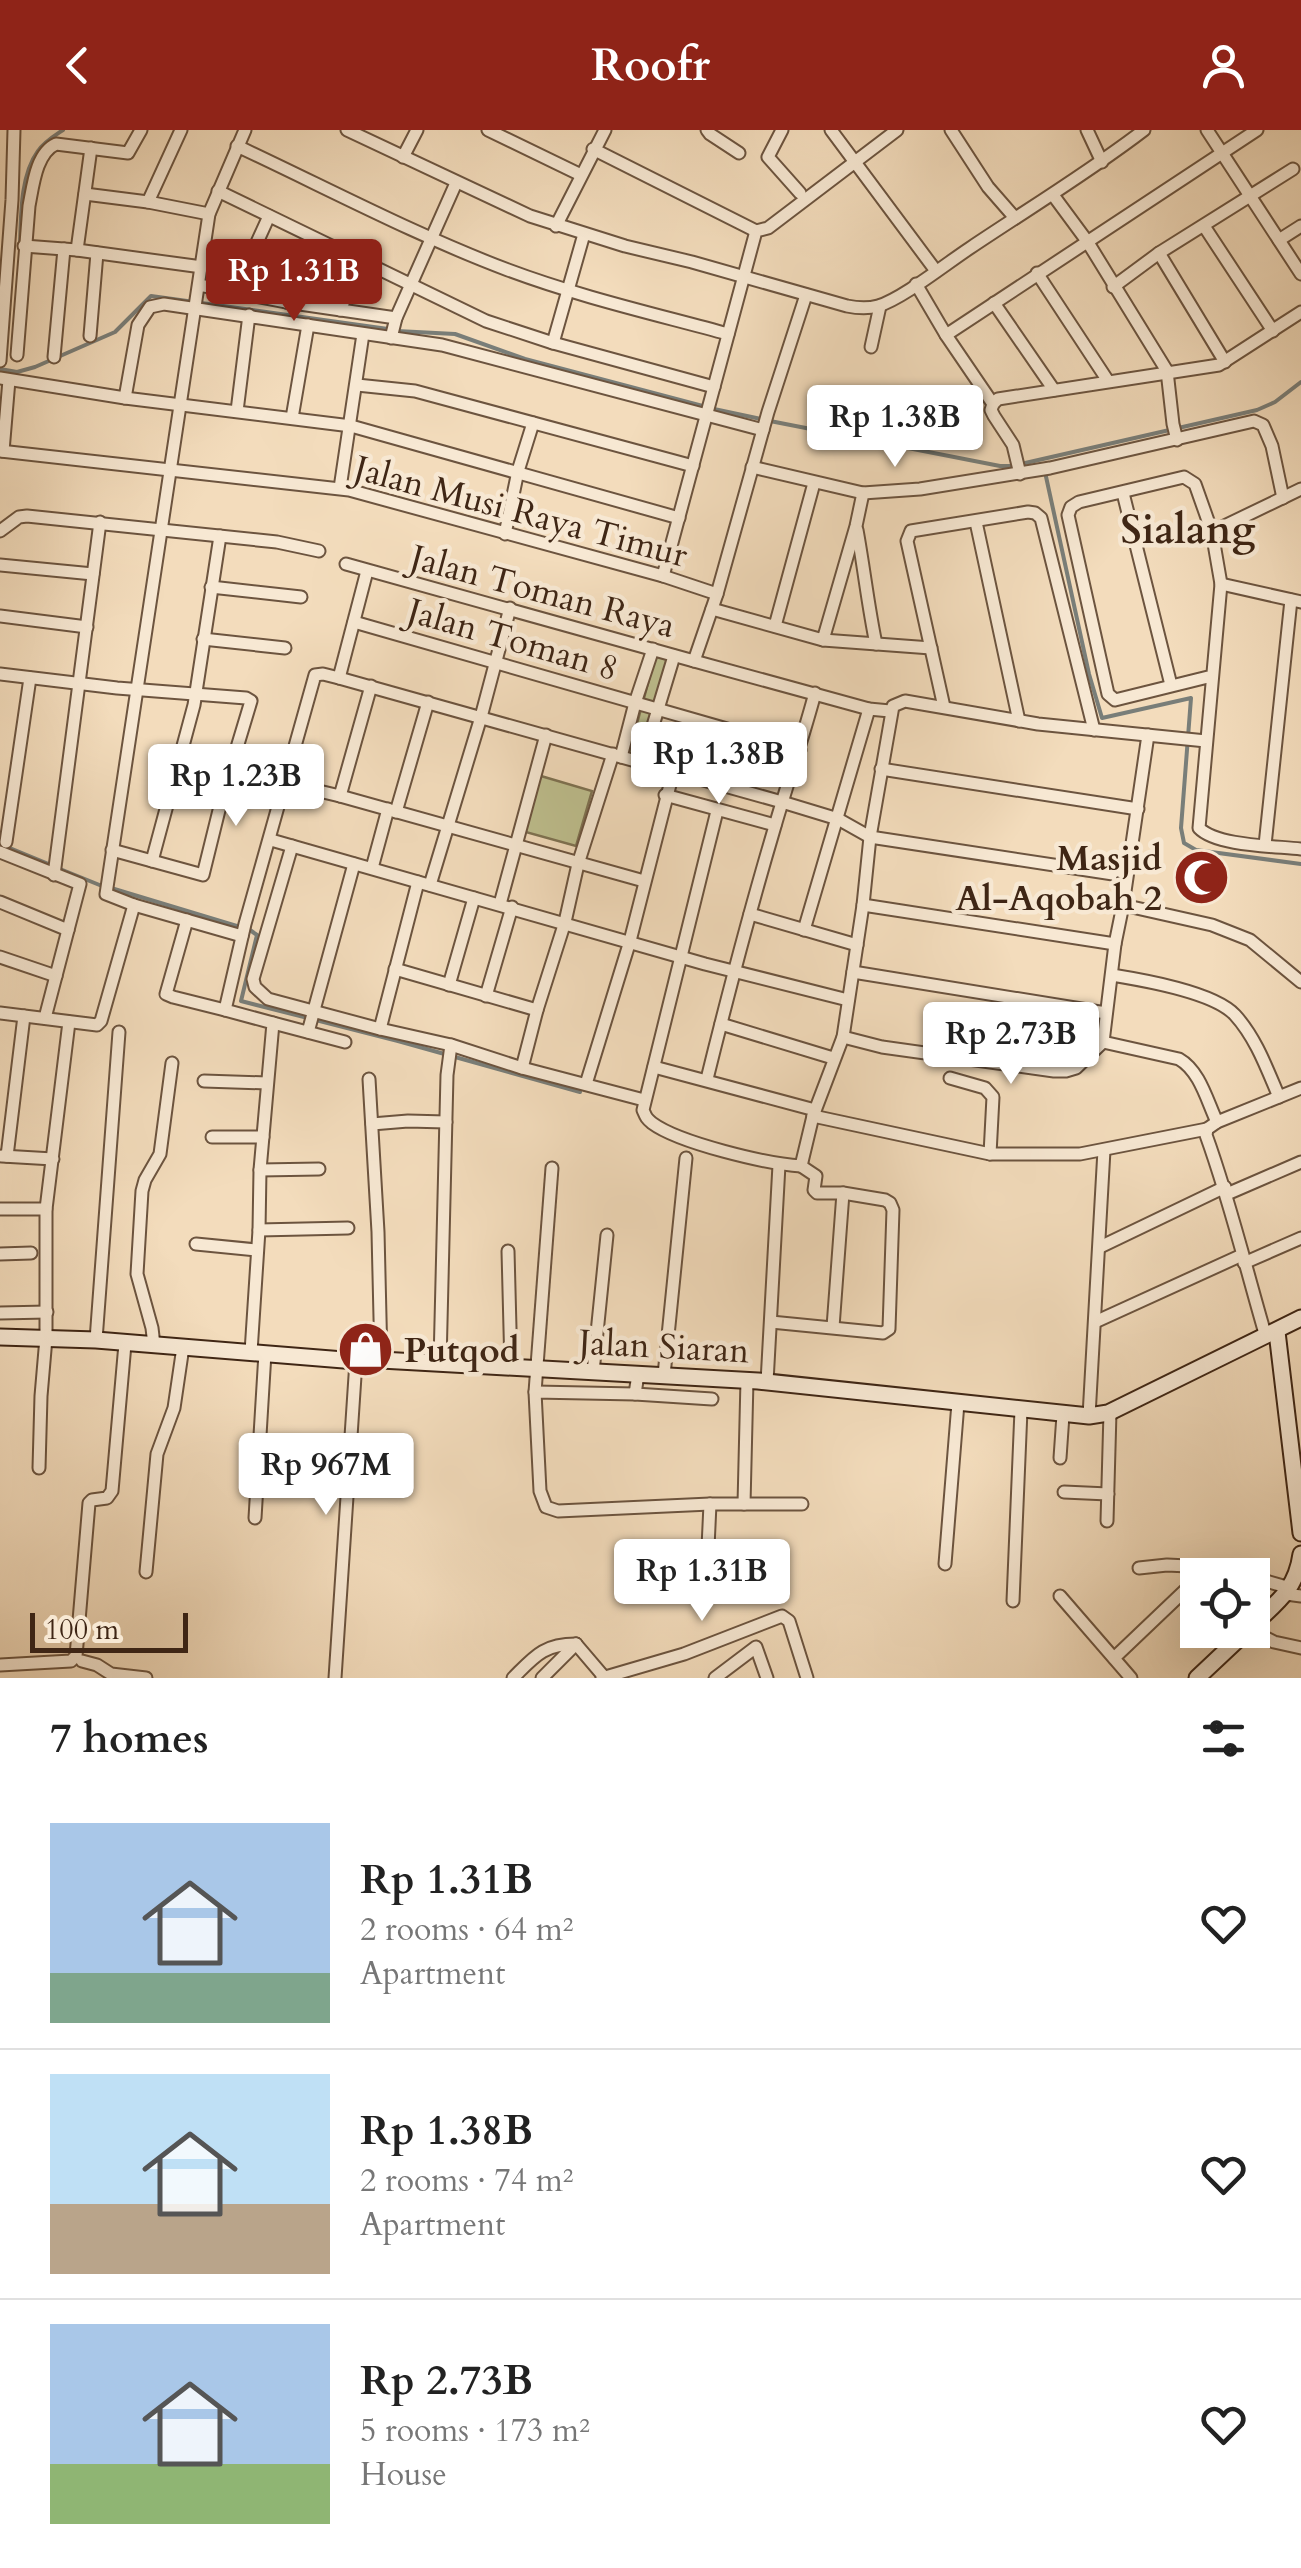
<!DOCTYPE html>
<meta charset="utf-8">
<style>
:root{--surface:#fff;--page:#f2f2f2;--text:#222;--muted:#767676;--line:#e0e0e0;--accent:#8f2418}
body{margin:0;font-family:Cardo,serif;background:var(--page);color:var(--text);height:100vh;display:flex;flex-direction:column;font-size:38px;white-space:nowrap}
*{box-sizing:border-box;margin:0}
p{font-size:32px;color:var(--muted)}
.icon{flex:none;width:55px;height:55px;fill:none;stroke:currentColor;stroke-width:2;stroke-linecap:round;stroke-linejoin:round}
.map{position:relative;height:1548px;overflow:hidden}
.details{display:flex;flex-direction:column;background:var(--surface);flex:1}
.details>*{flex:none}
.tools{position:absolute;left:1180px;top:1428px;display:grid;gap:20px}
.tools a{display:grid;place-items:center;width:90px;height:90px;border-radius:0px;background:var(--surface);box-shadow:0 10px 40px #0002;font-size:50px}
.scale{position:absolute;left:30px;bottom:25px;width:158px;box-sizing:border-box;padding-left:10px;border:5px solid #3f2615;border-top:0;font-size:28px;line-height:35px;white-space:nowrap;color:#3f2615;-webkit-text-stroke:8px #f7e8d3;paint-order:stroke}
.price{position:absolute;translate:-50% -85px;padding:0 22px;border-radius:10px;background:#fff;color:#222;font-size:32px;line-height:65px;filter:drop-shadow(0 2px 5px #0008)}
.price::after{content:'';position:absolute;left:50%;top:60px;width:30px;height:22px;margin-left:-15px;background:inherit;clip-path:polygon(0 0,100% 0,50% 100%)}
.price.selected{background:var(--accent);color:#fff}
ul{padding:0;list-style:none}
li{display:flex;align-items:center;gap:30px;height:250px;padding:0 50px}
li+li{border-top:2px solid var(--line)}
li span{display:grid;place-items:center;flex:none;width:280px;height:200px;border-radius:0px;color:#555}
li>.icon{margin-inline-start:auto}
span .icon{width:120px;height:120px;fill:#fffc;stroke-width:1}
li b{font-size:42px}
h2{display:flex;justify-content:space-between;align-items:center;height:120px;padding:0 50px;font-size:42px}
header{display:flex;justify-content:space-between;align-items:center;height:130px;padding:0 50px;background:var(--accent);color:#fff;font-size:45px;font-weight:800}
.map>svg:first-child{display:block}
</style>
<header><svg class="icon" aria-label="back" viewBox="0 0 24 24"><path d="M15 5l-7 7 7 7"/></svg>Roofr<svg class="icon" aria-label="person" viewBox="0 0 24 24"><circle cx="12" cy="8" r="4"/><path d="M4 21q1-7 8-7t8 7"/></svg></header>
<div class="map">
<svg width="1301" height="1548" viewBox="0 0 1301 1548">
<rect width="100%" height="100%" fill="#f3dcbc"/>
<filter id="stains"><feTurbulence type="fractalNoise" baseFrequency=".002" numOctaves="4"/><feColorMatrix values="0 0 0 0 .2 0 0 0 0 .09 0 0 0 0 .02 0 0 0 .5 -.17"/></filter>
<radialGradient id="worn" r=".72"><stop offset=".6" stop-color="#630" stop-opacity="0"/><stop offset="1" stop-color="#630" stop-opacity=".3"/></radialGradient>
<!-- green -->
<g fill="#bebf8e" stroke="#7e7252" stroke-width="2.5">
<path d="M656,524L672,528L644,626L629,623Z"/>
<path d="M541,646L592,661L576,716L522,701Z"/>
</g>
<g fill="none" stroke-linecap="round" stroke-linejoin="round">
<!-- stream -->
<g stroke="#797e79" stroke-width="4">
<path d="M20,116C21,86 20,46 38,21C44,12 54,6 63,0"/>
<path d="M397,201L455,204L525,229L714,279L761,289"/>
<path d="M0,239L17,242L35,237L115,202L151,166L388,199"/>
<path d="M770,291L1000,336H1012L1257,280L1275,272L1301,252"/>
<path d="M1045,342L1089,544L1102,588L1191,568L1181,698L1184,713L1196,720L1301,734"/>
<path d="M0,714L51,735"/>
<path d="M60,739L102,756"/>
<path d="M111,758L250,800L257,805L241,871L398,911L580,962"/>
</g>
<defs>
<g id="street">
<path d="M347,0L530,86L625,116L692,132L847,176C857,178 867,179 878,176C902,169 947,133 970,118C1028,79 1088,43 1144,0"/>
<path d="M488,0L581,45"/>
<path d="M707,0L710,4L739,23"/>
<path d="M782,0L768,27L800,63"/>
<path d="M831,0L936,141"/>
<path d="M951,0L988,57L1015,88"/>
<path d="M1087,0L1102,32"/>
<path d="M1207,0L1301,144"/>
<path d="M237,16C327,58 415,105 508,140C580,167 655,184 728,204"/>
<path d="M593,19L756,101"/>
<path d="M403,27L417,0"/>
<path d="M218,61L486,191L553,213L714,257"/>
<path d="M85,64L148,72L209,84"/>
<path d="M1053,65L1087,111L1167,241L1173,294L1177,310"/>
<path d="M148,72L181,0"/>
<path d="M556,96L605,0"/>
<path d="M1204,96L1273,201"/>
<path d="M1279,110L1301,96"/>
<path d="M24,116L77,120L202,137"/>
<path d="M77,120L91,18"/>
<path d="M1159,123L1225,232"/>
<path d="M1037,143L1108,251"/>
<path d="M916,154L946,205"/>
<path d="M199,155L286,172L396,188"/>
<path d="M1113,157L1159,123L1293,39"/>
<path d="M235,161L269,86"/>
<path d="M286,172L315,109"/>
<path d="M994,173L1054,260"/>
<path d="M340,180L362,131"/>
<path d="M90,206L97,123"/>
<path d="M391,208L396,188L456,53"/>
<path d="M553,213L584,104"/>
<path d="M871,217L880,176"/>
<path d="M17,225L29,76C33,56 36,23 56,14L128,23L141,0"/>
<path d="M54,227L64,119"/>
<path d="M0,231L12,70L14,0"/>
<path d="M0,248L125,268L351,296L679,388"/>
<path d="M357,255L415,261L693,336"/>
<path d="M125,268L138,195L150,177L164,174L442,215L763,300"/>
<path d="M993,274L998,269L1219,235L1301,182"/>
<path d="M237,281L249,185"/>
<path d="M292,288L308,195"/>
<path d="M0,321L349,360L663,446L717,464L768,282L806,165"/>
<path d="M3,321L9,250"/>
<path d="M752,337L863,363L920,359L1050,338L1254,291L1263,295L1272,316L1283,368"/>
<path d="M1020,344L1013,315L994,286L991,280L993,274L946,205L1257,0"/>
<path d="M340,358L363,204"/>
<path d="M1123,363L1171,555"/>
<path d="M976,392L1019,591"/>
<path d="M857,400C864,438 868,476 876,514"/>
<path d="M0,401L19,387L27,386L277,412L319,421"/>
<path d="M1212,402L1301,359"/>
<path d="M505,404L518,341L533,293"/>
<path d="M346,434L694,531L717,464"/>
<path d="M0,435L93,444"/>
<path d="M663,446L756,101L768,98L897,0"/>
<path d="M1221,454L1301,472"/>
<path d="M211,457L301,467"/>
<path d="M712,479L823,510L856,396L863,363"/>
<path d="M0,486L87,497"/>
<path d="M354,492L800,620"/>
<path d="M775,496L814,353"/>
<path d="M203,509L285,518"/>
<path d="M823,510L931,518"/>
<path d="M694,531L869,579L890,581"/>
<path d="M0,544L117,558L246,568L251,571L223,664L203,745L112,720"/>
<path d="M1212,546L1115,570L1108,564L1068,385L1071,377L1079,372L1184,347L1195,354L1212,402L1221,454L1199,698C1216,716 1275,716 1301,719"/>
<path d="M339,548L367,441"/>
<path d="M944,577L907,411L911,401L1028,382L1035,383L1041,388L1094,600"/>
<path d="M621,627L635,573L653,519"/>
<path d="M642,632L674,526"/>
<path d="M881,639L1138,679"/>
<path d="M285,653L340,666L644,751"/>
<path d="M665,665L775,695"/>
<path d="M340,666L371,556"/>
<path d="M717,681L643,980C646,987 646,988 652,993C679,1013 767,1034 801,1036L813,986L843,907L863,775L870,707L893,576L905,571L1038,594L1206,611"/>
<path d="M396,682L428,572"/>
<path d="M271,710L705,834L848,870"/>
<path d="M6,712L30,548"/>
<path d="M1265,715L1291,470"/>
<path d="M292,716L253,849L255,857L268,869L380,899L451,915L522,938L644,970"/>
<path d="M0,722L80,754L45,888"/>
<path d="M152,731L194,575L220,406"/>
<path d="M372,738L388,679"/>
<path d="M54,745L100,392"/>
<path d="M430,755L481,587L510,478"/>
<path d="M0,772L68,800"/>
<path d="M500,774L546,605"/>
<path d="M863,775L1115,814"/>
<path d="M1123,775L1212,795L1250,810L1301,852"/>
<path d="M750,784L857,815"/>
<path d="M187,790L166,864L173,867L225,880"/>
<path d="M804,800L869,579"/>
<path d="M242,806L134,775L106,764L209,84L245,0"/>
<path d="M0,827L56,846"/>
<path d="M395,839L537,880"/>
<path d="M853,842L1106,883"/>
<path d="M1112,845C1143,850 1214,862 1235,885C1256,908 1267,939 1279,967"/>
<path d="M449,855L474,768"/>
<path d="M486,866L512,777"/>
<path d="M0,883L97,895L101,891L134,775"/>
<path d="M273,893L345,912"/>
<path d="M721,894L833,928"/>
<path d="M380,899L418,752"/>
<path d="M308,902L354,734"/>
<path d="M843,907L882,917L1054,941H1066L1076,938L1103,912L1115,814L1123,775L1148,605"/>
<path d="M1103,912L1179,929C1200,941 1207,971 1217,992"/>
<path d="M654,937L815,980"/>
<path d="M522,938L537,880L565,792L578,734L613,624"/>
<path d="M950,948L985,958L993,967L990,1024"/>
<path d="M369,949L378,1102L381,1230"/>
<path d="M707,949C728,864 750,780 775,696C788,651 803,608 815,563"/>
<path d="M204,951L267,953"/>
<path d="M586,954L630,811L673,643"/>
<path d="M813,986L990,1024H1080L1207,999"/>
<path d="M372,994L408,991L446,992"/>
<path d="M212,1007H263"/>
<path d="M2,1026L53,1029"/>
<path d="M7,1026L24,886"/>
<path d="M260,1040L319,1039"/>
<path d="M1227,1064L1301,1032"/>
<path d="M0,1079H46"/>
<path d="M259,1100L348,1098"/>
<path d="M196,1114L257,1120"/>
<path d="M1100,1117L1225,1057"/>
<path d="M508,1121L511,1237"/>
<path d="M0,1124L31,1123"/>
<path d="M1244,1133L1301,1108"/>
<path d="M0,1183L47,1182"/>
<path d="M771,1192L883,1203L889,1199L893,1080L890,1073L885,1070L843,1063H817L814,1060L816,1046L801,1036"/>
<path d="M1095,1192L1242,1125"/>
<path d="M833,1197L843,1063"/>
<path d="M1266,1207C1246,1139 1230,1071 1206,1005L1207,999L1217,992L1301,958"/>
<path d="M96,1210L119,902"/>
<path d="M154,1215L152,1198L137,1144L142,1061L145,1050L160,1024L172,933"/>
<path d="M251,1222L259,1100L260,1040L273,893L225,880L245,794L315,545L323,544L339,548L782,672L838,689L870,707L1126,746"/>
<path d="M440,1233L447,945L451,915"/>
<path d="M593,1242L607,1105"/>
<path d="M638,1244L635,1264L535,1262L540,1361L546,1377L558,1381L710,1374H802"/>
<path d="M664,1245L686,1028"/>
<path d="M767,1252L779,1035"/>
<path d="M535,1262L552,1038"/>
<path d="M635,1264L712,1269"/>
<path d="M1089,1286L1104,1020"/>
<path d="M1060,1328L1063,1285"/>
<path d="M39,1338L41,1266L46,1208V1079L69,892"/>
<path d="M1064,1362L1108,1364"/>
<path d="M744,1374L747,1250"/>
<path d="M255,1388L265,1223"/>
<path d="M1107,1391L1110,1282"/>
<path d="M945,1434L958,1273"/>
<path d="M1139,1438L1167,1435L1209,1437"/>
<path d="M707,1439L710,1374"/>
<path d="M1206,1440L1209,1437L1245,1445"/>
<path d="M146,1442L157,1324L174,1278L183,1217"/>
<path d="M1252,1447L1290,1458"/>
<path d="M1286,1464L1301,1466"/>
<path d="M1060,1466L1131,1548"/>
<path d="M1013,1471L1021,1280"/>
<path d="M1250,1500L1274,1512L1301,1518"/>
<path d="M576,1514L605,1548"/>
<path d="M1114,1528L1198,1448"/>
<path d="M82,1531L97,1535L111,1544L146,1548"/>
<path d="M0,1535L71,1531L76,1526L89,1373L92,1370L107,1368L112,1361L125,1214"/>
<path d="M335,1548L356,1231"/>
<path d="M513,1548C534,1527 543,1514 576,1514"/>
<path d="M542,1548L576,1514"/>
<path d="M602,1548L684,1524L782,1486L789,1491L807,1548"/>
<path d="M715,1548L756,1517L767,1548"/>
</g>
<g id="secondary">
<path d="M1277,1202L1301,1403"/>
<path d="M0,1207L96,1210L356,1231L381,1230L758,1251L1089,1286L1108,1283L1301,1188"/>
<path d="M1252,1496C1277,1472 1296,1460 1301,1424"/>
<path d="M1197,1548L1248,1500"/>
</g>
</defs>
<!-- street casing -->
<use href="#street" stroke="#6c543f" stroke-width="15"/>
<!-- secondary casing -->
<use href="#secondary" stroke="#3f2615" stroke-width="19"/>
<!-- street -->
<use href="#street" stroke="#f7e8d3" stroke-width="11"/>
<!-- secondary -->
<use href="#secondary" stroke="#f7e8d3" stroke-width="15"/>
</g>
<!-- icons -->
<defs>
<symbol id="mosque-disc" viewBox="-11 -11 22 22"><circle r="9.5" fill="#8f2418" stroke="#f7e8d3"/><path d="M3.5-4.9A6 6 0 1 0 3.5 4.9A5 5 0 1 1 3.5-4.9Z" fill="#fff"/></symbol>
<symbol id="shop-disc" viewBox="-11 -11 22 22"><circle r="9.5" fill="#8f2418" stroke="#f7e8d3"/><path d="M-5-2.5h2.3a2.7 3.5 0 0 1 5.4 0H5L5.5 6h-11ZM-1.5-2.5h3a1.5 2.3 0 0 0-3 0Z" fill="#fff"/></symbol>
</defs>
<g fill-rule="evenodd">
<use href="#mosque-disc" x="1170" y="716" width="63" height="63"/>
<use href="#shop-disc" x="334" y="1188" width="63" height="63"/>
</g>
<g text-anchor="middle" stroke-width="9" stroke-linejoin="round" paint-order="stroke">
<!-- street labels -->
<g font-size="35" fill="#3f2615" stroke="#f7e8d3">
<text transform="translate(521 381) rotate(15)" y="12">Jalan Musi Raya Timur</text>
<text transform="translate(543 461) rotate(15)" y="12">Jalan Toman Raya</text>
<text transform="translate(513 509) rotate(16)" y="12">Jalan Toman 8</text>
<text transform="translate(664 1216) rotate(3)" y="12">Jalan Siaran</text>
</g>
<!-- poi labels -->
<g font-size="35" font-weight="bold" fill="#3f2615" stroke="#f7e8d3" text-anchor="end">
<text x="1162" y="740">Masjid<tspan x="1162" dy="40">Al-Aqobah 2</tspan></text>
<text x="404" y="1232" text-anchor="start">Putqod</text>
</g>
<!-- quarter labels -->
<g font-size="40" font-weight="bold" fill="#3f2615" stroke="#f7e8d3">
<text x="1188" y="413">Sialang</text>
</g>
</g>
<rect width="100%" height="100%" filter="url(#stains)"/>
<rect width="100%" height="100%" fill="url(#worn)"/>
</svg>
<div class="tools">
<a><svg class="icon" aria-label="locate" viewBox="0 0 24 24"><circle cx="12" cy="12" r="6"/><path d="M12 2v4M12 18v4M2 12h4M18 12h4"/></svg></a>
</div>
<div class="scale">100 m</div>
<b class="price selected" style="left:294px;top:194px">Rp 1.31B</b>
<b class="price" style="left:895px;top:340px">Rp 1.38B</b>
<b class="price" style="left:719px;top:677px">Rp 1.38B</b>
<b class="price" style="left:236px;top:699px">Rp 1.23B</b>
<b class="price" style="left:1011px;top:957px">Rp 2.73B</b>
<b class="price" style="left:326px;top:1388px">Rp 967M</b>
<b class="price" style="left:702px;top:1494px">Rp 1.31B</b>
</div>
<section class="details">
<h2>7 homes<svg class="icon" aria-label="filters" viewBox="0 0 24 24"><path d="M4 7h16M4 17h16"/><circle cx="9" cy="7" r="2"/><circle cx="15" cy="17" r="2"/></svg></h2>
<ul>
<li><span style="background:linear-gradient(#a9c7e8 75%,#7fa58c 0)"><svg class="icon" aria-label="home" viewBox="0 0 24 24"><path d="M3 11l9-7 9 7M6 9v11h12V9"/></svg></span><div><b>Rp 1.31B</b><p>2 rooms · 64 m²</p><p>Apartment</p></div><svg class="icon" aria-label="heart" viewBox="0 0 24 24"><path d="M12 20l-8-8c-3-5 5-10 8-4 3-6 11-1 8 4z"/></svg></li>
<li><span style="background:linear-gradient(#bfe0f5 65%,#b9a48a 0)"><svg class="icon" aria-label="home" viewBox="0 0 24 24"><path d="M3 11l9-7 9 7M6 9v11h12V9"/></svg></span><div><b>Rp 1.38B</b><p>2 rooms · 74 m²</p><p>Apartment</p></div><svg class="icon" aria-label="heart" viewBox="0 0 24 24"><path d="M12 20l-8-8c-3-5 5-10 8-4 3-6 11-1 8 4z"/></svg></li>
<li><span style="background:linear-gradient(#a9c7e8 70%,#8fb573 0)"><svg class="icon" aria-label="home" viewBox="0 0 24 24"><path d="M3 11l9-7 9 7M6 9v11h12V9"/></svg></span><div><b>Rp 2.73B</b><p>5 rooms · 173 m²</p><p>House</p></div><svg class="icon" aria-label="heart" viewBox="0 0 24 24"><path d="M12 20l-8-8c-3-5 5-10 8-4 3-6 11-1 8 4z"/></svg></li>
</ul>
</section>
